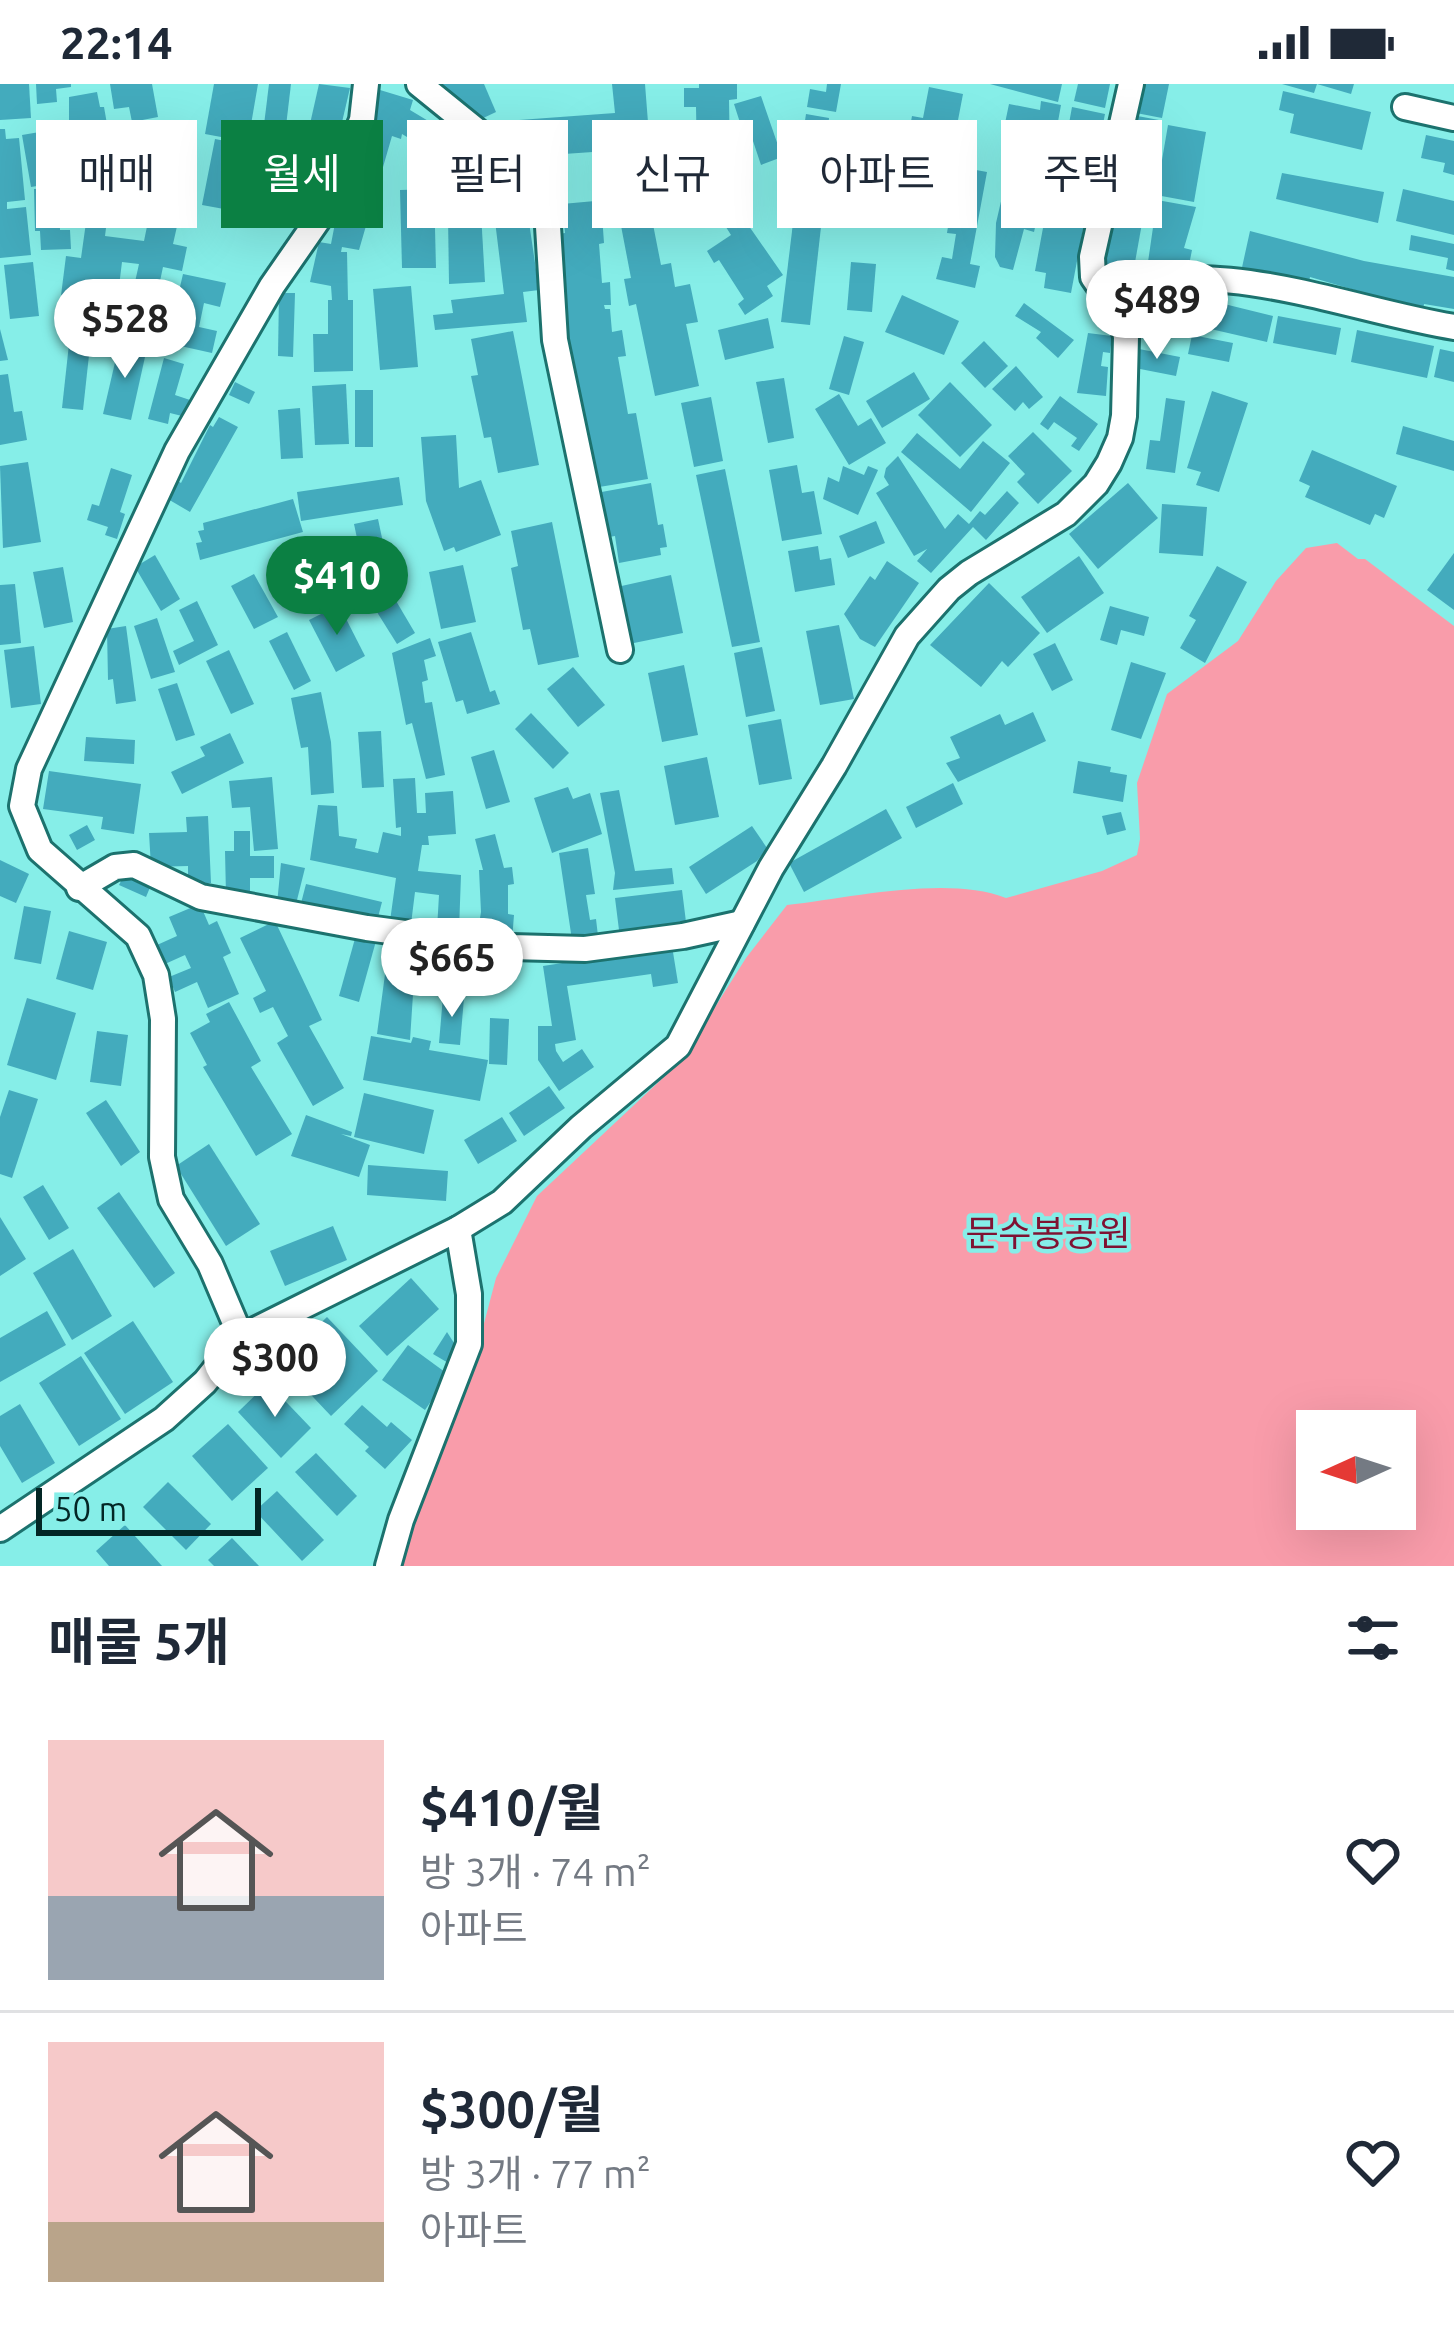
<!DOCTYPE html>
<html lang="ko">
<meta charset="utf-8">
<style>
:root{--surface:#fff;--page:#f2f2f3;--text:#1f2937;--muted:#747a83;--line:#e0e1e3;--accent:#0b8043}
body{margin:0;font-family:Ubuntu,"Noto Sans KR",sans-serif;background:var(--page);color:var(--text);height:100vh;display:flex;flex-direction:column;font-size:45px;white-space:nowrap}
*{box-sizing:border-box;margin:0}
p{font-size:39px;color:var(--muted)}
.icon{flex:none;width:66px;height:66px;fill:none;stroke:currentColor;stroke-width:2;stroke-linecap:round;stroke-linejoin:round}
.map{position:relative;height:1482px;overflow:hidden}
.drawer{display:flex;flex-direction:column;background:var(--surface);flex:1}
.drawer>*{flex:none}
.hud{position:absolute;left:36px;top:36px;width:1383px;height:108px;display:flex;gap:24px}
.needle{width:78px;rotate:267deg}
.fabs{position:absolute;left:1296px;top:1326px;display:grid;gap:24px}
.fabs a{display:grid;place-items:center;width:120px;height:120px;border-radius:0px;background:var(--surface);box-shadow:0 12px 48px #0002;font-size:60px}
.scale{position:absolute;left:36px;bottom:30px;width:225px;box-sizing:border-box;padding-left:12px;border:6px solid #032625;border-top:0;font-size:33px;line-height:42px;white-space:nowrap;color:#032625;-webkit-text-stroke:9px #86eee8;paint-order:stroke}
.price{position:absolute;translate:-50% -102px;padding:0 27px;border-radius:42px;background:#fff;color:#222;font-size:39px;line-height:78px;filter:drop-shadow(0 3px 6px #0008)}
.price::after{content:'';position:absolute;left:50%;top:72px;width:36px;height:27px;margin-left:-18px;background:inherit;clip-path:polygon(0 0,100% 0,50% 100%)}
.price.selected{background:var(--accent);color:#fff}
ul{padding:0;list-style:none}
li{display:flex;align-items:center;gap:36px;height:300px;padding:0 48px}
li+li{border-top:3px solid var(--line)}
li span{display:grid;place-items:center;flex:none;width:336px;height:240px;border-radius:0px;color:#555}
li>.icon{margin-inline-start:auto}
span .icon{width:144px;height:144px;fill:#fffc;stroke-width:1}
li b{font-size:51px}
h2{display:flex;justify-content:space-between;align-items:center;height:144px;padding:0 48px;font-size:51px}
.chip{padding:0 42px;border-radius:0px;background:var(--surface);box-shadow:0 12px 48px #0002;font-size:42px;line-height:108px}
.chip.selected{background:var(--accent);color:#fff}
.status{display:flex;justify-content:space-between;align-items:center;height:84px;padding:0 60px;background:var(--surface);direction:ltr}
.status svg{height:33px;fill:currentColor}
.map>svg:first-child{display:block}
</style>
<div class="status"><b>22:14</b><svg viewBox="0 0 49 12"><path d="M0 12V9h3v3zM5 12V6h3v6zM10 12V3h3v9zM15 12V0h3v12zM26 1h20v11H26zM47 4h2v5h-2z"/></svg></div>
<div class="map">
<svg width="1454" height="1482" viewBox="0 0 1454 1482">
<rect width="100%" height="100%" fill="#86eee8"/>
<!-- green -->
<path fill="#f99caa" fill-rule="evenodd" d="M1337,459L1358,475H1365L1454,542V1482H387L477,1266L496,1194L537,1112L681,977L746,874L787,821C851,814 947,791 1006,814L1102,787L1137,771L1140,755L1137,699L1167,610L1238,557L1276,497L1306,464ZM1317,1347H1395V1425H1317Z"/>
<!-- building -->
<g fill="#43abbd">
<path d="M0,0H29L31,34L0,36Z"/>
<path d="M36,0H71V3L56,5L57,18L37,20Z"/>
<path d="M110,0H152L158,33L132,38L129,23L114,25Z"/>
<path d="M214,0H258L248,58L205,50Z"/>
<path d="M269,0H291L284,59L262,57Z"/>
<path d="M319,0L350,4L335,68L305,62Z"/>
<path d="M442,0H484L496,28L479,36L445,8Z"/>
<path d="M612,0H645L650,64L521,73L519,36L615,29Z"/>
<path d="M699,0H737V15L729,16L730,76L697,77L696,23H684V4H699Z"/>
<path d="M827,0H841L836,28L807,23L810,5L826,8Z"/>
<path d="M990,0H1062L1058,18Z"/>
<path d="M1078,0H1110L1105,24L1074,17Z"/>
<path d="M1137,0H1169L1162,34L1131,28Z"/>
<path d="M1282,0H1317L1314,9Z"/>
<path d="M1317,0H1354L1351,10Z"/>
<path d="M929,3L963,10L950,78L905,70L912,32L923,34Z"/>
<path d="M380,6L413,16L410,26L435,41L422,62L402,50L401,55L392,52L359,166L342,163L341,168H347L348,216H353V287L314,288L313,250H328V216H332L331,202L310,198L319,158L331,160L336,134H339L371,45L367,44Z"/>
<path d="M1283,7L1371,28L1362,66L1290,49L1294,30L1279,26Z"/>
<path d="M97,8L100,23H104L110,57L62,65L67,97L31,103L22,51L69,43V13Z"/>
<path d="M761,12L782,73L761,81L750,48L744,51L734,20Z"/>
<path d="M1041,17L1061,21L1057,43L1068,45L1072,23L1105,30L1091,100L1065,95L1069,77L1062,75L1058,95L1007,85L1015,46L1004,44L1009,20L1040,26Z"/>
<path d="M806,30L829,34L828,45L837,46L826,122L780,115L785,88L808,92L812,64L801,63Z"/>
<path d="M1132,31L1159,36L1146,109L1118,103Z"/>
<path d="M1168,41L1206,48L1194,118L1156,111Z"/>
<path d="M156,44L193,51L180,119L143,111Z"/>
<path d="M0,45H5L6,55L19,54L25,116L7,118V125L26,123L31,171L0,174Z"/>
<path d="M865,47L888,50L881,93L859,89Z"/>
<path d="M1426,51L1454,57V91L1443,88L1445,79L1421,74Z"/>
<path d="M215,55L262,64L258,87L242,84L235,127L202,121Z"/>
<path d="M289,77L312,85L296,130L273,122Z"/>
<path d="M712,80L735,122L783,191L767,202L773,212L745,231L738,220L744,215L719,176L714,179L707,167L731,151L719,132L715,135L689,95Z"/>
<path d="M949,81L987,88L970,180L980,182L975,204L936,195L942,173L952,175L956,150L947,149L950,130L960,131L962,120L942,117Z"/>
<path d="M1282,89L1384,108L1378,139L1276,115Z"/>
<path d="M1005,100L1043,109L1034,148L1024,145L1013,186L1000,183L995,173L996,139Z"/>
<path d="M1051,101L1090,108L1071,209L1044,204L1046,189L1035,187Z"/>
<path d="M59,104L60,146H70L71,165L41,166L40,147H35L34,105Z"/>
<path d="M434,105L436,184H402L400,106Z"/>
<path d="M1403,105L1454,117V151L1396,137Z"/>
<path d="M841,108L866,110L863,144L838,141Z"/>
<path d="M90,110L110,112L105,152L144,157L151,123L180,129L173,160L187,163L182,187L163,183L147,258L123,252L139,180L122,178L113,251L57,243L66,172L81,174Z"/>
<path d="M525,111L539,206L523,208L527,238L435,246L433,231L453,229L451,216L504,210L495,137L485,127V113Z"/>
<path d="M1116,112L1146,117L1132,195L1102,190Z"/>
<path d="M1157,116L1196,123L1184,164L1192,166L1188,186L1148,178Z"/>
<path d="M595,117L596,132L602,131L604,159L599,160L602,199L610,198L611,221H604L605,225H610L612,248L622,246L626,272L618,273L628,330L636,329L648,395L593,404L569,265L558,150L565,149L562,120Z"/>
<path d="M649,120L661,181L671,179L675,203L690,200L698,238L686,240L699,302L655,312L636,220L629,222L624,195L631,194L618,126Z"/>
<path d="M481,129L485,198L449,200L448,131Z"/>
<path d="M793,139L821,143L810,241L781,238Z"/>
<path d="M1250,147L1364,177L1454,193V225L1424,220L1423,227L1355,223L1358,207L1310,193L1308,203L1241,188Z"/>
<path d="M1411,151L1454,160V187L1446,185L1448,174L1409,166Z"/>
<path d="M33,178L39,232L10,235L4,181Z"/>
<path d="M851,178L876,180L872,228L847,226Z"/>
<path d="M183,190L226,199L220,223L204,219L199,243L217,247L212,269L167,259Z"/>
<path d="M411,202L418,283L380,286L373,205Z"/>
<path d="M1139,205L1190,206L1185,248L1137,243Z"/>
<path d="M279,209H295L293,273L278,272Z"/>
<path d="M902,211L959,237L944,271L885,248Z"/>
<path d="M1208,216L1273,232L1267,258L1202,243Z"/>
<path d="M1024,219L1074,256L1058,274L1036,254L1041,248L1015,232Z"/>
<path d="M1278,232L1341,244L1336,271L1273,259Z"/>
<path d="M768,234L774,264L725,276L718,246Z"/>
<path d="M0,245L8,276L0,277Z"/>
<path d="M1357,246L1434,262L1427,294L1351,278Z"/>
<path d="M513,247L539,381L498,389L491,353L484,354L471,292L478,291L471,255Z"/>
<path d="M1088,249L1112,252L1110,269L1103,268L1101,282L1108,283L1106,312L1077,309Z"/>
<path d="M70,251L91,253L83,326L62,324Z"/>
<path d="M1192,251L1233,259L1229,278L1188,270Z"/>
<path d="M844,252L864,258L849,311L829,305Z"/>
<path d="M120,257L147,264L131,336L103,330Z"/>
<path d="M984,257L1008,282L985,304L961,279Z"/>
<path d="M1139,265L1180,273L1176,292L1135,284Z"/>
<path d="M1440,265L1454,268V298L1434,293Z"/>
<path d="M164,274L184,280L175,311L190,316L182,332L170,329L168,340L148,335Z"/>
<path d="M1016,282L1043,313L1029,325L1023,318L1015,327L992,305Z"/>
<path d="M914,288L930,315L882,344L866,317Z"/>
<path d="M8,290L14,328L22,327L27,356L0,361V291Z"/>
<path d="M784,294L794,354L768,359L756,298Z"/>
<path d="M235,298L255,308L249,320L229,311Z"/>
<path d="M950,298L992,341L960,373L918,331Z"/>
<path d="M346,300L349,360L315,361L312,302Z"/>
<rect x="355" y="306" width="18" height="57"/>
<path d="M1212,307L1248,319L1219,408L1196,401L1201,388L1187,384Z"/>
<path d="M839,310L858,342L871,334L886,359L849,381L815,325Z"/>
<path d="M1060,312L1098,340L1079,367L1071,362L1077,354L1054,338L1048,346L1040,340Z"/>
<path d="M711,313L723,377L694,383L681,319Z"/>
<path d="M1166,314L1185,317L1175,389L1146,385L1150,356L1160,357Z"/>
<path d="M300,324L303,374L281,375L278,326Z"/>
<path d="M219,333L238,343L190,428L161,411L172,393L181,399L210,341L213,343Z"/>
<path d="M1403,342L1454,357V387L1396,370Z"/>
<path d="M1033,348L1072,387L1038,420L1017,398L1025,390L1008,372Z"/>
<path d="M917,349L960,385L983,357L1010,379L971,428L901,368Z"/>
<path d="M456,351L459,404L481,396L501,451L456,468L454,463L444,467L426,417L421,353Z"/>
<path d="M1312,366L1397,402L1384,434L1375,430L1370,441L1305,413L1310,402L1299,397Z"/>
<path d="M898,372L945,445L958,430L969,440L980,427L985,431L1007,407L1019,419L986,456L973,443L931,489L917,477L927,465L914,472L876,409L889,401L884,393L886,384Z"/>
<path d="M28,378L41,458L3,464L0,382Z"/>
<path d="M797,381L802,409L814,407L822,450L782,457L769,386Z"/>
<path d="M843,382L864,391L868,382L878,386L858,431L823,415L828,393L839,398Z"/>
<path d="M111,384L132,391L120,428L125,430L117,455L105,451L108,443L87,436L92,420L99,422Z"/>
<path d="M725,385L760,558L732,563L696,391Z"/>
<path d="M399,393L403,421L301,437L297,408Z"/>
<path d="M651,399L658,441L663,440L667,463L660,464L661,471L619,479L615,452L603,454L596,409Z"/>
<path d="M1128,399L1158,434L1098,485L1069,450Z"/>
<path d="M293,415L303,448L200,476L196,459L202,458L198,447L204,446L203,439Z"/>
<path d="M1162,420L1207,423L1203,472L1159,469Z"/>
<path d="M378,435L389,487L365,492L354,440Z"/>
<path d="M876,437L885,459L848,474L839,452Z"/>
<path d="M552,438L579,573L538,581L530,545L523,546L511,484L518,482L511,447Z"/>
<path d="M818,462L820,476L831,474L835,501L795,508L788,467Z"/>
<path d="M1454,469V526L1427,506Z"/>
<path d="M155,471L180,515L161,527L135,483Z"/>
<path d="M323,471L329,505L308,508L302,475Z"/>
<path d="M1079,472L1104,509L1047,549L1021,513Z"/>
<path d="M887,477L919,499L875,563L860,555L844,530L870,492L875,496Z"/>
<path d="M463,481L476,538L441,545L429,488Z"/>
<path d="M1217,482L1247,498L1205,579L1180,564L1196,536L1189,532Z"/>
<path d="M63,483L73,538L44,544L33,488Z"/>
<path d="M254,490L278,533L254,545L231,502Z"/>
<path d="M671,491L683,549L629,560L617,503Z"/>
<path d="M989,499L1040,549L1008,583L1002,577L981,603L930,561Z"/>
<path d="M15,500L21,559L0,561V501Z"/>
<path d="M389,505L415,549L397,560L370,517Z"/>
<path d="M197,517L218,561L179,581L173,567L194,557L179,526Z"/>
<path d="M339,521L365,572L336,588L309,536Z"/>
<path d="M1110,522L1149,533L1144,552L1121,546L1117,561L1100,556Z"/>
<path d="M157,534L175,588L151,595L134,542Z"/>
<path d="M839,541L854,615L820,621L806,547Z"/>
<path d="M126,542L136,617L116,620L113,595L108,596L107,545Z"/>
<path d="M287,548L311,597L294,606L269,557Z"/>
<path d="M471,548L490,608L495,606L500,620L467,630L463,616L456,618L438,558Z"/>
<path d="M430,554L436,572L424,576L428,596L422,598L425,619L432,618L445,691L426,695L412,639L406,641L392,569Z"/>
<path d="M1055,559L1073,596L1052,607L1033,570Z"/>
<path d="M34,562L41,620L11,624L4,566Z"/>
<path d="M762,563L775,627L746,633L734,569Z"/>
<path d="M229,566L254,620L231,630L206,577Z"/>
<path d="M1131,578L1166,589L1141,655L1111,646Z"/>
<path d="M684,581L698,651L662,658L648,589Z"/>
<path d="M573,583L605,621L578,643L547,605Z"/>
<path d="M177,599L195,651L176,657L158,605Z"/>
<path d="M321,608L331,658L334,709L311,711L308,663L301,664L291,614Z"/>
<path d="M1033,628L1046,657L958,698L946,679L960,674L950,653L1000,630L1005,641Z"/>
<path d="M531,629L569,669L553,685L515,645Z"/>
<path d="M781,635L792,695L759,701L748,641Z"/>
<path d="M381,647L384,703L362,704L358,648Z"/>
<path d="M230,649L244,679L182,710L171,688L205,672L200,663Z"/>
<path d="M86,653L135,656L134,680L84,677Z"/>
<path d="M494,666L510,718L486,725L471,673Z"/>
<path d="M707,673L719,733L675,741L664,682Z"/>
<path d="M1078,677L1111,683L1110,688L1127,691L1123,718L1073,709Z"/>
<path d="M49,687L141,700L134,750L101,745L103,733L43,725Z"/>
<path d="M272,693L278,765L254,767L250,723L232,724L229,697Z"/>
<path d="M415,694L417,729H426L425,709L453,707L456,750L428,752L429,761H422L418,787L461,791L459,846L437,845L439,811L415,808L411,840L390,837L396,794L310,776L318,721L337,722L339,752L357,755L355,764L378,769L383,748L401,752V743L396,744L393,695Z"/>
<path d="M953,699L963,720L916,744L906,723Z"/>
<path d="M568,703L573,715L590,709L602,750L552,769L534,714Z"/>
<path d="M619,706L635,787L672,784L674,800L613,806L615,789L600,709Z"/>
<path d="M886,725L902,754L804,808L789,779Z"/>
<path d="M1121,728L1126,746L1107,751L1102,732Z"/>
<path d="M208,732L211,799L188,800V782L151,783L149,749L187,748L186,733Z"/>
<path d="M87,741L95,756L77,766L69,751Z"/>
<path d="M752,742L767,764L757,777L706,810L689,783Z"/>
<path d="M234,747H250V772H274V794H250V811H226L225,767H234Z"/>
<path d="M495,750L504,784L512,783L514,800L508,801V830L514,831L512,856L477,853L481,828L479,786H483L475,755Z"/>
<path d="M588,764L595,810L586,811L590,836L596,835L598,852L572,856L559,769Z"/>
<path d="M0,776L29,790L16,819L0,812Z"/>
<path d="M281,779L305,784L295,824L277,820Z"/>
<path d="M125,789L151,801L146,813L119,801Z"/>
<path d="M306,800L382,818L376,841L300,823Z"/>
<path d="M682,806L687,846L620,854L615,814Z"/>
<path d="M200,820L209,841L217,837L231,869L223,873L239,910L208,924L197,898L175,908L169,893L191,884L185,871L165,880L157,861L177,852L169,833Z"/>
<path d="M24,822L51,827L41,880L14,875Z"/>
<path d="M275,837L322,936L309,942L344,1004L313,1022L277,959L288,952L273,923L260,929L253,914L266,907L240,854Z"/>
<path d="M69,847L107,858L93,906L56,895Z"/>
<path d="M356,851L376,857L359,918L339,912Z"/>
<path d="M390,853L428,860L424,882L415,880L410,956L377,950Z"/>
<path d="M435,861L463,862L462,908L440,907V891H435Z"/>
<path d="M672,862L678,899L653,903L651,890L567,902L576,956L555,960L556,967L563,978L582,965L594,983L559,1007L538,976V942H552L543,882Z"/>
<path d="M443,912L464,914L460,961L439,959Z"/>
<path d="M27,914L76,929L56,996L7,981Z"/>
<path d="M229,918L261,977L251,983L292,1050L256,1072L203,983L207,981L190,949L210,938L206,930Z"/>
<path d="M490,934L509,935L507,981L489,980Z"/>
<path d="M97,947L128,951L121,1002L90,998Z"/>
<path d="M371,952L411,959L413,953L431,957L429,966L488,976L480,1017L363,996Z"/>
<path d="M549,1002L565,1024L524,1052L509,1029Z"/>
<path d="M9,1006L38,1015L12,1094L0,1090V1033Z"/>
<path d="M364,1009L434,1026L424,1070L354,1053Z"/>
<path d="M106,1016L140,1068L121,1082L86,1029Z"/>
<path d="M306,1031L352,1048L351,1052L341,1050L370,1061L359,1093L291,1072Z"/>
<path d="M502,1033L517,1057L478,1080L464,1056Z"/>
<path d="M209,1060L260,1140L226,1162L176,1082Z"/>
<path d="M368,1081L448,1087L446,1117L367,1111Z"/>
<path d="M43,1101L69,1144L49,1156L23,1113Z"/>
<path d="M119,1108L175,1189L154,1204L97,1124Z"/>
<path d="M0,1133L26,1175L0,1192Z"/>
<path d="M333,1142L347,1176L285,1202L270,1167Z"/>
<path d="M73,1165L112,1232L72,1256L33,1189Z"/>
<path d="M411,1194L439,1225L387,1272L359,1242Z"/>
<path d="M47,1227L66,1261L0,1298V1254Z"/>
<path d="M327,1233L378,1287L331,1332L280,1278Z"/>
<path d="M133,1237L173,1298L125,1330L84,1269Z"/>
<path d="M447,1248L454,1259L450,1280L433,1270Z"/>
<path d="M408,1261L449,1291L425,1326L382,1296Z"/>
<path d="M81,1272L121,1335L79,1362L39,1299Z"/>
<path d="M268,1299L311,1344L281,1374L238,1328Z"/>
<path d="M20,1320L55,1379L22,1399L0,1362V1332Z"/>
<path d="M362,1321L387,1343L391,1338L412,1356L385,1385L365,1367L369,1363L344,1340Z"/>
<path d="M228,1340L268,1384L232,1417L192,1372Z"/>
<path d="M316,1369L357,1412L337,1432L295,1388Z"/>
<path d="M168,1398L211,1440L186,1466L143,1423Z"/>
<path d="M277,1407L324,1456L302,1477L255,1427Z"/>
<path d="M125,1441L162,1482H109L96,1467Z"/>
<path d="M232,1454L259,1482H214L208,1476Z"/>
</g>
<g fill="none" stroke-linecap="round" stroke-linejoin="round">
<defs>
<g id="street">
<path d="M419,0L519,81L545,94L555,256L620,566"/>
<path d="M1405,23L1454,34"/>
<path d="M1103,212C1210,166 1344,225 1454,243"/>
<path d="M79,804L115,783L134,781L201,813L367,844L511,863L585,865L683,852L742,839"/>
<path d="M241,1253L210,1180L171,1115L162,1073L163,935L156,891L138,852L40,766L22,722L29,685L177,367L272,202L329,120L362,36L366,0"/>
<path d="M0,1445L164,1335L205,1298L241,1253L458,1145L502,1118L581,1043L678,962L771,784L834,682L907,552L949,505L969,489L1066,430L1096,400L1109,379L1120,354L1124,332L1126,253L1122,235L1093,193L1092,173L1131,0"/>
<path d="M388,1482L401,1436L469,1260V1210L458,1145"/>
</g>
</defs>
<!-- street casing -->
<use href="#street" stroke="#1c726e" stroke-width="30"/>
<!-- street -->
<use href="#street" stroke="#fff" stroke-width="24"/>
</g>
<g text-anchor="middle" stroke-width="9" stroke-linejoin="round" paint-order="stroke">
<!-- park labels -->
<g font-size="36" fill="#7f1232" stroke="#86eee8">
<text x="1048" y="1162">문수봉공원</text>
</g>
</g>
</svg>
<div class="fabs">
<a><svg class="needle" viewBox="-14 -14 28 28"><path d="M0-13l5 13h-10z" fill="#e53935"/><path d="M0 13l5-13h-10z" fill="#747a83"/></svg></a>
</div>
<div class="scale">50 m</div>
<b class="price" style="left:1157px;top:278px">$489</b>
<b class="price" style="left:125px;top:297px">$528</b>
<b class="price selected" style="left:337px;top:554px">$410</b>
<b class="price" style="left:452px;top:936px">$665</b>
<b class="price" style="left:275px;top:1336px">$300</b>
<div class="hud">
<a class="chip">매매</a>
<a class="chip selected">월세</a>
<a class="chip">필터</a>
<a class="chip">신규</a>
<a class="chip">아파트</a>
<a class="chip">주택</a>
</div>
</div>
<section class="drawer">
<h2>매물 5개<svg class="icon" aria-label="filters" viewBox="0 0 24 24"><path d="M4 7h16M4 17h16"/><circle cx="9" cy="7" r="2"/><circle cx="15" cy="17" r="2"/></svg></h2>
<ul>
<li><span style="background:linear-gradient(#f6c9c9 65%,#9aa5b1 0)"><svg class="icon" aria-label="home" viewBox="0 0 24 24"><path d="M3 11l9-7 9 7M6 9v11h12V9"/></svg></span><div><b>$410/월</b><p>방 3개 · 74 m²</p><p>아파트</p></div><svg class="icon" aria-label="heart" viewBox="0 0 24 24"><path d="M12 20l-8-8c-3-5 5-10 8-4 3-6 11-1 8 4z"/></svg></li>
<li><span style="background:linear-gradient(#f6c9c9 75%,#b9a48a 0)"><svg class="icon" aria-label="home" viewBox="0 0 24 24"><path d="M3 11l9-7 9 7M6 9v11h12V9"/></svg></span><div><b>$300/월</b><p>방 3개 · 77 m²</p><p>아파트</p></div><svg class="icon" aria-label="heart" viewBox="0 0 24 24"><path d="M12 20l-8-8c-3-5 5-10 8-4 3-6 11-1 8 4z"/></svg></li>
</ul>
</section>
